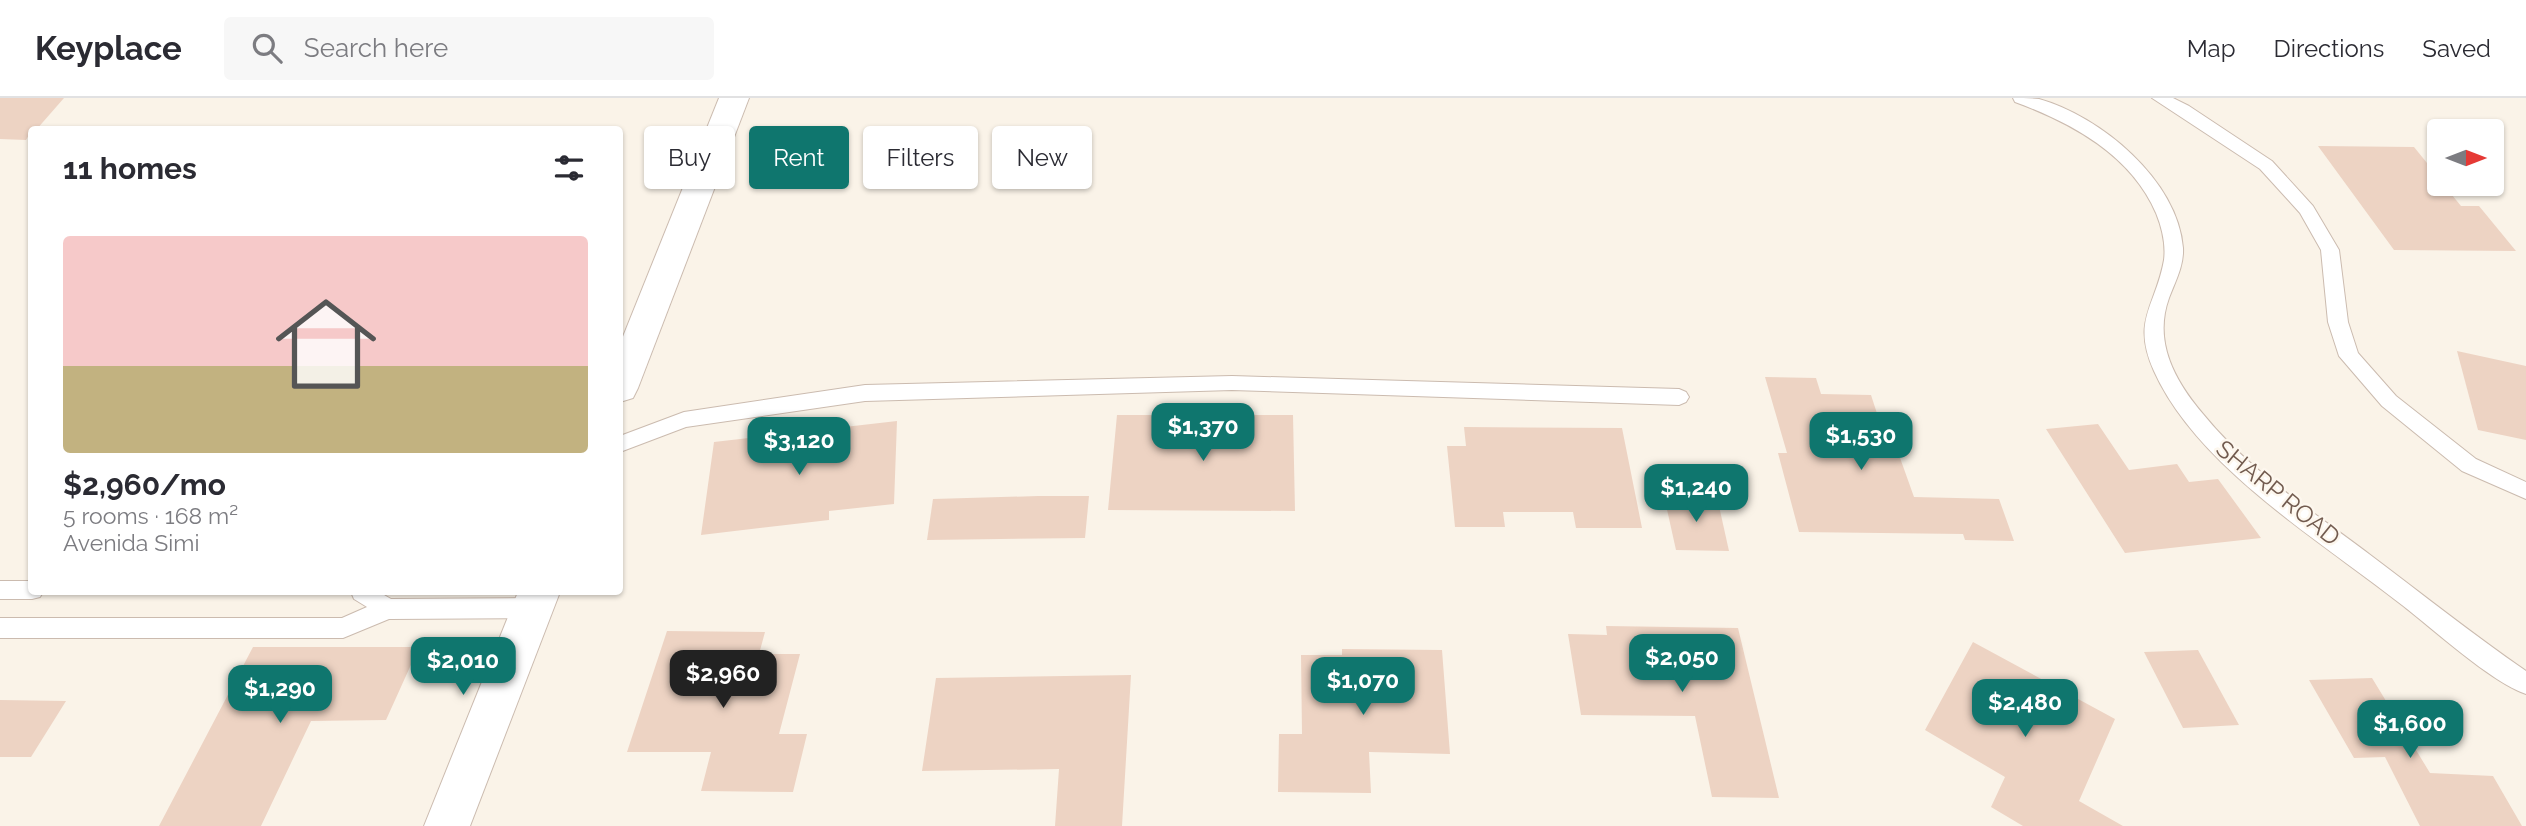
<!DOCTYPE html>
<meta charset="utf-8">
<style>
:root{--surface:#fff;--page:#f7f7f7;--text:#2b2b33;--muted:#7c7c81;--line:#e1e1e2;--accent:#0f766e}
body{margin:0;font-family:Raleway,sans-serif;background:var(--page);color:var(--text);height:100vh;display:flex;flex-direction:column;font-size:26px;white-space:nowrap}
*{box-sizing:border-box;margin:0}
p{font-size:23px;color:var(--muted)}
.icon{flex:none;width:38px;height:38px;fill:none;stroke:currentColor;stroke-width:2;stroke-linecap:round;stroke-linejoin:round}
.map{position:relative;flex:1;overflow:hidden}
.sheet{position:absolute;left:28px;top:28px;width:595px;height:469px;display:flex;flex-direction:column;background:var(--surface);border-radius:7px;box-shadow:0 2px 5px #0004}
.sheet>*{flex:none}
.guide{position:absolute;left:644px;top:28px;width:665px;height:63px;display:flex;gap:14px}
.needle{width:46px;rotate:90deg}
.controls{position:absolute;left:2427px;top:21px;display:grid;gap:14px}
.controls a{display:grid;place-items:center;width:77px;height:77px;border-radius:7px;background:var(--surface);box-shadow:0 2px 5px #0004;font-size:35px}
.price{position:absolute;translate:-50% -60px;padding:0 16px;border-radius:14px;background:var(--accent);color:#fff;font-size:23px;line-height:46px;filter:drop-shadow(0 2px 4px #0008)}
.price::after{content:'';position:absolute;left:50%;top:42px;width:21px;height:16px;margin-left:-10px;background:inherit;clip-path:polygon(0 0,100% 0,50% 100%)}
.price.on{background:#222;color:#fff}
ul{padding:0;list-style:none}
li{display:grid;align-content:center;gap:14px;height:371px;padding:0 35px}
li+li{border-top:2px solid var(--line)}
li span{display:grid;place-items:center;height:217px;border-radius:7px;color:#555}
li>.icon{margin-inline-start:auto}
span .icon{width:126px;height:126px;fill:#fffc;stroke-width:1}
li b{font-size:30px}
h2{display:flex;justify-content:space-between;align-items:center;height:84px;padding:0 35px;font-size:30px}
.pill{padding:0 24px;border-radius:7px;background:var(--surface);box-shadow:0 2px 5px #0004;font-size:24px;line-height:63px}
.pill.on{background:var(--accent);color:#fff}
header{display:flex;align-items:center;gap:42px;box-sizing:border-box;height:98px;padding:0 35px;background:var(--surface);border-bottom:2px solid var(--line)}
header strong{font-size:33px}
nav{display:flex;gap:38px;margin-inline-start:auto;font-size:24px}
.search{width:490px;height:63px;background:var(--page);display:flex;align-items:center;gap:18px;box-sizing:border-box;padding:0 24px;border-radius:7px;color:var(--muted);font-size:26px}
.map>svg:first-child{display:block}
</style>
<header>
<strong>Keyplace</strong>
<div class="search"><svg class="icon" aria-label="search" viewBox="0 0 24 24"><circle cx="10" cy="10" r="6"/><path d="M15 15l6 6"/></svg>Search here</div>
<nav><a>Map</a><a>Directions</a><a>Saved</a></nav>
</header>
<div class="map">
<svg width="2526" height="728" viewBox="0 0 2526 728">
<rect width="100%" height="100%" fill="#faf3e8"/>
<!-- building -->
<g fill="#edd3c3">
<path d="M0,0H64L36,32H32L26,42L0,41Z"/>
<path d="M2318,48L2414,49L2440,81V86H2443L2461,108H2479L2516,153L2394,152Z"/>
<path d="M2457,253L2526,268V342L2478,332Z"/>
<path d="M1765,279L1816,280L1821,296L1871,297L1886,343H1894L1914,399L1999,401L2014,443L1965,442L1963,436L1799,434L1778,355H1787Z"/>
<path d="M1117,317H1293L1295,413L1108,412Z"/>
<path d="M897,323L894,406L829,413V422L701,437L714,344Z"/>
<path d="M2098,326L2129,372L2177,366L2189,384L2218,381L2261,440L2125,455L2046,331Z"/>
<path d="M1464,329L1622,330L1642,430H1576L1573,414H1503L1505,429H1455L1447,348H1466Z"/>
<path d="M1038,398H1089L1085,440L927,442L933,401Z"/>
<path d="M1664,398L1717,399L1729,453L1676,452Z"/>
<path d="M1606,528L1738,530L1779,700L1712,699L1695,618L1581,617L1568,536L1607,537Z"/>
<path d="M667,533L765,534L759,556H800L779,636H807L793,694L701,693L711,654H627Z"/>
<path d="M1973,544L2115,621L2079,703L2123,728H2023L1991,709L2005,679L1925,632Z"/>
<path d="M253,549H419L386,622L311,623L261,728H159Z"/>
<path d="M1342,551L1442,552L1450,656L1369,654L1371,695L1278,694L1279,636H1302L1301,557H1342Z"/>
<path d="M2198,552L2239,627L2183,630L2144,554Z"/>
<path d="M1131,577L1122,728H1055L1059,671L922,673L936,580Z"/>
<path d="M2372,580L2430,675L2493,678L2522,728H2420L2385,659L2354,660L2309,582Z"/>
<path d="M0,602L66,603L31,659H0Z"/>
</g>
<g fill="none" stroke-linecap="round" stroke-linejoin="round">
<defs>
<g id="service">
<path d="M2013,0C2021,0 2031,0 2039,1C2100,18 2178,82 2183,150C2184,168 2175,184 2169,200C2153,244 2175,283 2203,316C2249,373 2311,412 2369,456C2421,495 2472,536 2526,573V596C2491,584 2433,531 2402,507C2321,443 2197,369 2154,273C2131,222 2156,208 2164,162C2166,146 2162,130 2156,115C2131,57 2072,25 2015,4Z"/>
<path d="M2152,0H2173L2189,8L2272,63L2313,108L2339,152L2348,224L2358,255L2396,298L2476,361L2526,384V401L2462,373L2382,308L2339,258L2328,224L2321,152L2300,115L2260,71Z"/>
<path d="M1232,278L1679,291L1686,294L1689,299L1686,304L1679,307L1232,292L865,303L686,329L620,354V338L684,314L865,287Z"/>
<path d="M0,483H32V494H43L40,499L32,501H0Z"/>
<path d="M351,494H379L391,501L533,500L541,503L544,510L541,517L533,520L389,521L343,540H0V520H342L367,509L354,501Z"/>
</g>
<g id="minor">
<path d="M719,0H749L638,290L633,300L620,304V246Z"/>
<path d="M518,494H560L470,728H424Z"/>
</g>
</defs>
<!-- service casing -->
<use href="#service" stroke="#cbbbaf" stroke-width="2"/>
<!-- minor casing -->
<use href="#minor" stroke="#cbbbaf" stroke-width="2"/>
<!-- service -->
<use href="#service" fill="#fff" fill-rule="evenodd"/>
<!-- minor -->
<use href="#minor" fill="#fff" fill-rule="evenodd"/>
</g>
<g text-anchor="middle" stroke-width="5" stroke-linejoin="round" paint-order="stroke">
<!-- street labels -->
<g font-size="24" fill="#725b4f" stroke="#fdf7ee">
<text transform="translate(2278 395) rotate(39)" y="8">SHARP ROAD</text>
</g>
</g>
</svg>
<div class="controls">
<a><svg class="needle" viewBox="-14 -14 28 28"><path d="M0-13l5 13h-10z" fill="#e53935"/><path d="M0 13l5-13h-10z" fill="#7c7c81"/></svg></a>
</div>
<b class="price" style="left:1203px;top:365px">$1,370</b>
<b class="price" style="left:1861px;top:374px">$1,530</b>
<b class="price" style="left:799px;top:379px">$3,120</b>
<b class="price" style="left:1696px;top:426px">$1,240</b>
<b class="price" style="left:1682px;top:596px">$2,050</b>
<b class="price" style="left:463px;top:599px">$2,010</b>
<b class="price on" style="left:723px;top:612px">$2,960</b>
<b class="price" style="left:1363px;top:619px">$1,070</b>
<b class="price" style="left:280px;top:627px">$1,290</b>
<b class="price" style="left:2025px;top:641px">$2,480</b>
<b class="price" style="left:2410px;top:662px">$1,600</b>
<div class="guide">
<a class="pill">Buy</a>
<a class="pill on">Rent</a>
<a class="pill">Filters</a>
<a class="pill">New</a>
</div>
<section class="sheet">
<h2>11 homes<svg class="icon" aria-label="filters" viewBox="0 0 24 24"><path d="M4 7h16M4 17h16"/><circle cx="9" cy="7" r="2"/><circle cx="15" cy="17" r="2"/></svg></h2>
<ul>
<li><span style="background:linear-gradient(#f6c9c9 60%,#c2b280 0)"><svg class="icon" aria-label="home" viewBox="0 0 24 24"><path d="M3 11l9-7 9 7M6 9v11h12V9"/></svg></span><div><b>$2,960/mo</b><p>5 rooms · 168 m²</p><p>Avenida Simi</p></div></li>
</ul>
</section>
</div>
